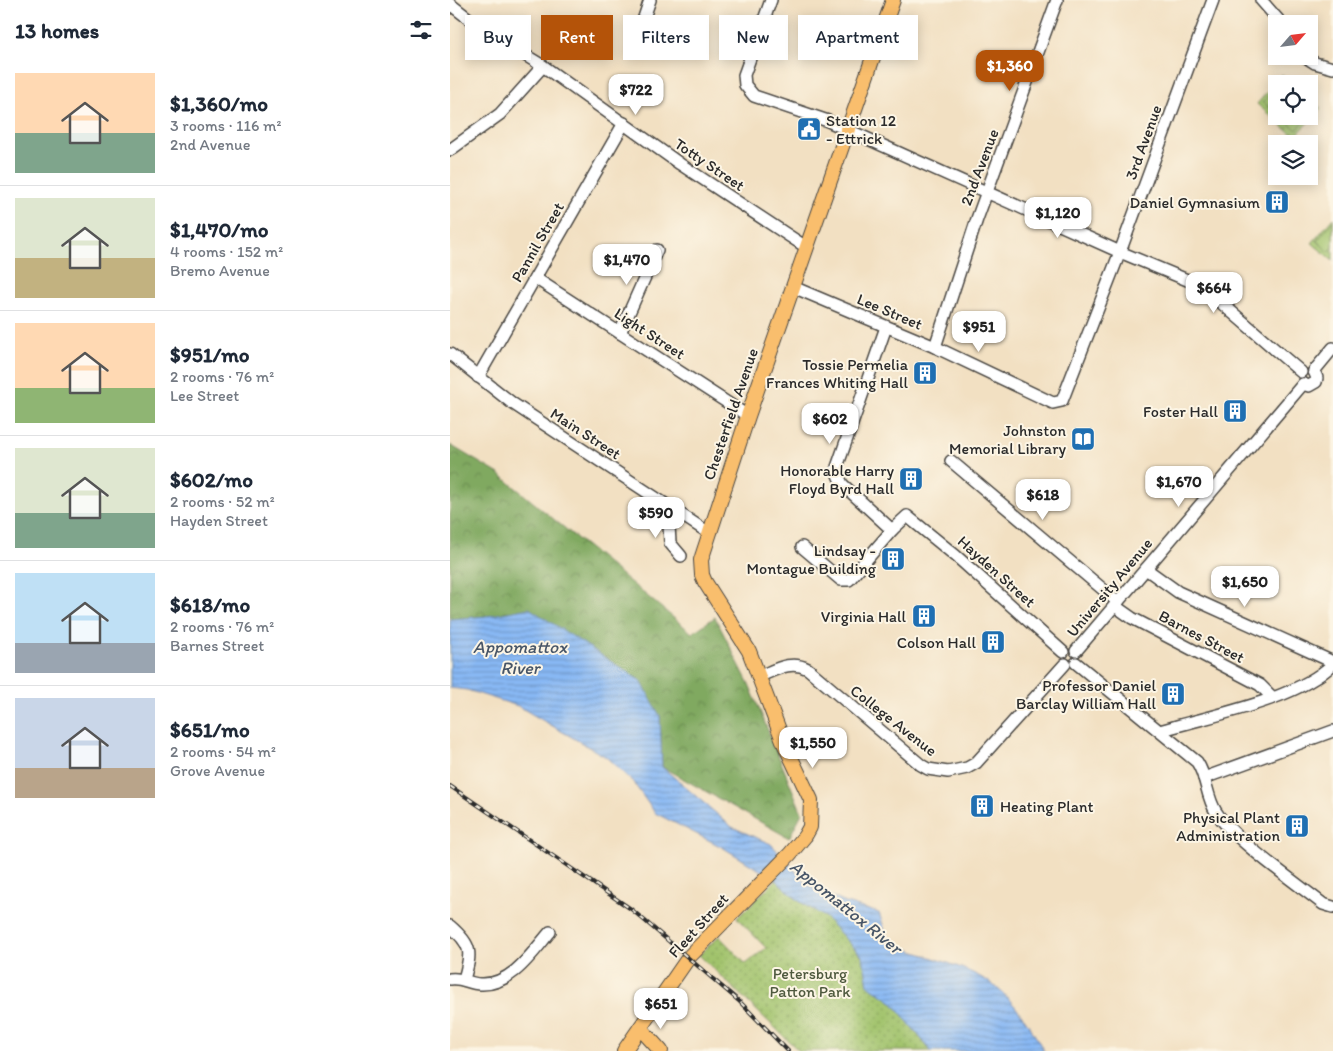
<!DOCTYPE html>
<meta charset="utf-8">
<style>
:root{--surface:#fff;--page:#f2f2f3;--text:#1f2937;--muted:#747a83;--line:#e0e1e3;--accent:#b45309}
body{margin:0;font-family:Itim,sans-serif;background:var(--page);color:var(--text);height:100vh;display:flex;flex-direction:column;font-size:19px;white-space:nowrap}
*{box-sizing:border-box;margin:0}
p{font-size:16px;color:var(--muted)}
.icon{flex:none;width:28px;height:28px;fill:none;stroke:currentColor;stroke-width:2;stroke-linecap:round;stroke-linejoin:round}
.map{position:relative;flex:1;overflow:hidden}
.side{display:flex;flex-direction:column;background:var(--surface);width:450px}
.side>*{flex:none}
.guide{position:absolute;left:15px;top:15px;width:475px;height:45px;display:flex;gap:10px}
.needle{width:32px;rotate:62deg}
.tools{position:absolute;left:818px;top:15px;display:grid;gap:10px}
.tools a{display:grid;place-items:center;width:50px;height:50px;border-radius:0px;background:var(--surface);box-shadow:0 2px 12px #0003;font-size:25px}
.price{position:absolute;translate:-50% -42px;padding:0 11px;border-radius:10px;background:#fff;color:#222;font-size:16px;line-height:32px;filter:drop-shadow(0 1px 2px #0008)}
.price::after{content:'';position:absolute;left:50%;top:30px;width:15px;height:11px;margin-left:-8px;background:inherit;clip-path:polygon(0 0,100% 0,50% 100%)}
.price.active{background:var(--accent);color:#fff}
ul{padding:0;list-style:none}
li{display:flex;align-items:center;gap:15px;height:125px;padding:0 15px}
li+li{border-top:1px solid var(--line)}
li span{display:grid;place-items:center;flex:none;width:140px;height:100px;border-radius:0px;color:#555}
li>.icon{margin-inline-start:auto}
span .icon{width:60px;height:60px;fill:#fffc;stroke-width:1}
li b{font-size:21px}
h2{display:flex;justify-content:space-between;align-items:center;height:60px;padding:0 15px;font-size:21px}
.pill{padding:0 18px;border-radius:0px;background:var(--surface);box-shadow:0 2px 12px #0003;font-size:18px;line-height:45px}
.pill.active{background:var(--accent);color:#fff}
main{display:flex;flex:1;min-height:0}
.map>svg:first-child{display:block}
</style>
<main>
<section class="side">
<h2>13 homes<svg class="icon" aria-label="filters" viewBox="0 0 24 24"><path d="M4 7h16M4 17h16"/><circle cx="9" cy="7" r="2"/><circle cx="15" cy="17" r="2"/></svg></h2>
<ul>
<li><span style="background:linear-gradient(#ffd9b3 60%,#7fa58c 0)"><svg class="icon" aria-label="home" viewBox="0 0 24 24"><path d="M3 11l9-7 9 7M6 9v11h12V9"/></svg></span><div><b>$1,360/mo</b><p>3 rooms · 116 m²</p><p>2nd Avenue</p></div></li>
<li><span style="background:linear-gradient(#dfe7d0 60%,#c2b280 0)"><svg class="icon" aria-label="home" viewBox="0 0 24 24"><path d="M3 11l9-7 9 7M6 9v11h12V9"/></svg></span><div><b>$1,470/mo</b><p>4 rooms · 152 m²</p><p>Bremo Avenue</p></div></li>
<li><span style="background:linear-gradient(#ffd9b3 65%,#8fb573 0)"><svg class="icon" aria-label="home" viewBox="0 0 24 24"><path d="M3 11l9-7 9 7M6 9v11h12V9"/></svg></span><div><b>$951/mo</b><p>2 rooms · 76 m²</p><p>Lee Street</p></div></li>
<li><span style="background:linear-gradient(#dfe7d0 65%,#7fa58c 0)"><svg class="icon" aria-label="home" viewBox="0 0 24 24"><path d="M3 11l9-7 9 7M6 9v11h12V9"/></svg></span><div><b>$602/mo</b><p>2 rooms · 52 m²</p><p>Hayden Street</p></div></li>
<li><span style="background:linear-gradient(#bfe0f5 70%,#9aa5b1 0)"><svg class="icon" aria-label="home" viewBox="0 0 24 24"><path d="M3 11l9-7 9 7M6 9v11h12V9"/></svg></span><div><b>$618/mo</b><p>2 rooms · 76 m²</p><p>Barnes Street</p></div></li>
<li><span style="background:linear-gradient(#c9d6e8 70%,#b9a48a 0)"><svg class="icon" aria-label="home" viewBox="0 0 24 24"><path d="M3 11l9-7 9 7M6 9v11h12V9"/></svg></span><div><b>$651/mo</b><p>2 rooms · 54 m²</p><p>Grove Avenue</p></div></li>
</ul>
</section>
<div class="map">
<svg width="883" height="1051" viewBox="0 0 883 1051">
<defs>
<pattern id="grass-dots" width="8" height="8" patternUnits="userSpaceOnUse" patternTransform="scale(1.25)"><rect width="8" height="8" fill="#a1c36c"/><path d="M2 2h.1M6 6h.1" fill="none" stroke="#839f59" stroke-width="1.8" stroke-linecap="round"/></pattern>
<pattern id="forest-crowns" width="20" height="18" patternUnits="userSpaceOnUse" patternTransform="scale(1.25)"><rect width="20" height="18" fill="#80a960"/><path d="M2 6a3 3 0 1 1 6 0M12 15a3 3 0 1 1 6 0" fill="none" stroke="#698a4f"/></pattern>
<pattern id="water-rules" width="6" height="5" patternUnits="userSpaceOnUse" patternTransform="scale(1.25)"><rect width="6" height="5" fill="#88b8f4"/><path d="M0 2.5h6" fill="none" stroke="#6f96c6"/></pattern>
</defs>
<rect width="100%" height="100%" fill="#fcf5e5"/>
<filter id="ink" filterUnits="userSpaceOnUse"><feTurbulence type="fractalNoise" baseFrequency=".02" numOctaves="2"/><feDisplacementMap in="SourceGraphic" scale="10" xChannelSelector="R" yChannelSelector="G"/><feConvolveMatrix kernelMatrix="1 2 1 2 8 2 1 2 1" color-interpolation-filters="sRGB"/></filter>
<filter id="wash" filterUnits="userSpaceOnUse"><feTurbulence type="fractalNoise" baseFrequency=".0096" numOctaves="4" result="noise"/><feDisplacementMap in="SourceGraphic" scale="20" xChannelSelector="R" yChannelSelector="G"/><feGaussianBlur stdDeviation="1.12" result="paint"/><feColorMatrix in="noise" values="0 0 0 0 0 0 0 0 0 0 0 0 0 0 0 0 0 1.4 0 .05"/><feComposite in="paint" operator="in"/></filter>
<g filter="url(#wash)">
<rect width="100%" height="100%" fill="#f2e0c2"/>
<!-- grass -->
<g fill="url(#grass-dots)" stroke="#66774c">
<path d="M832,74L843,84H826V116H859V97L871,108L845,137L807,104Z"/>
<path d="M883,218V261L862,243Z"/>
<path d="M326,880L349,901L375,917L413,958L418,985L442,1002L481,1051H349L249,955L269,936L296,964L316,948L287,918Z"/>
</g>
<!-- forest -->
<path fill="url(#forest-crowns)" stroke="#566a46" d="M0,445L49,474L242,633L265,617L299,684L352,813L339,838L212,767L210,716L37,616L0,619Z"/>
<!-- pitch -->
<g fill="#a1c36c" stroke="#66774c">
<path d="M826,87V105L823,110L813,102Z"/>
<path d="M842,116H858L847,130L837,122Z"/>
<path d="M883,221V247L879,252L867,241Z"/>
</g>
<!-- water -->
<path fill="url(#water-rules)" stroke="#5a7290" d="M79,608L191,681L210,716L212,767L282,827L321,844L358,885L396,903L429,913L439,942C471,956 510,963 539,982C564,999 580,1026 594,1051H481L442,1002L418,985L413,957L375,917L349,901L326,880L272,847L205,813L183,782L156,757L68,706L17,690L0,688V619L37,616Z"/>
</g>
<g filter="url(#ink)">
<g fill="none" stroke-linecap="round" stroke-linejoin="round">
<defs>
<g id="minor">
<path d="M321,0L294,75L295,85L304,96L378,121L670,252L742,282L762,295L851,372"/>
<path d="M811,0L832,24"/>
<path d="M0,4L32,29L93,66L230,164L356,247"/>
<path d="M187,38L200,0"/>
<path d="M854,56L865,63L883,68"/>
<path d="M0,150L50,114L93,66"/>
<path d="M85,278L298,416"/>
<path d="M343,287L485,347L603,403L612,401L670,252L763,0"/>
<path d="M436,327L386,470L392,484L442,530"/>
<path d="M170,333L207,250"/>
<path d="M485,347L527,219L607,0"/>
<path d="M0,354L62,403L259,533"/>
<path d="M864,371L883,348"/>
<path d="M28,377L174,123"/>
<path d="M853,384L859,386L866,382L867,378L864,371"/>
<path d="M501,461L668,602"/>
<path d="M225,510L219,525L220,543L231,556"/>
<path d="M352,547L391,580H399L442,530L457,516L506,556L613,652"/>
<path d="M696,569L728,592L883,662"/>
<path d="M665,606L682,618L810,685L822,697"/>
<path d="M626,651L853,384"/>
<path d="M626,663L747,762C757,777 756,796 766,812C784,840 845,882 873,904L883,907"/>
<path d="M310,676C327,669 341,660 358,669L471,765L478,769L498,772L517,768L526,763L615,664"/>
<path d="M710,731C761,715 845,701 883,664"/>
<path d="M754,778L883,731"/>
<path d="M0,926C22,945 22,952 14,979"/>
<path d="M0,979C12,977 19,984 30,984C61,986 83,952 100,932"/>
</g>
<g id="major">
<path d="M190,1028L211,1051"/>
<path d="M174,1051L239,957L340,854L355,836L360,827L361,800L334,743L299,651L255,582L252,575L251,560L298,416L443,0"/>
</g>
</defs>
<!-- minor casing -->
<use href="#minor" stroke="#494642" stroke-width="14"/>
<!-- major casing -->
<use href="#major" stroke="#494642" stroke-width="16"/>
<!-- minor -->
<use href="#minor" stroke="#fff" stroke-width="11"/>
<!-- major -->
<use href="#major" stroke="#f9be6d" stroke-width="14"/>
<defs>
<path id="rail" d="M0,786L181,909L290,1002L338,1051"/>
</defs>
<!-- rail casing -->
<use href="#rail" stroke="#2b2b2b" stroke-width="4"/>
<!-- rail -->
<use href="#rail" stroke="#fcf5e5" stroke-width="2" stroke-dasharray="5.5" stroke-linecap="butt"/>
</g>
</g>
<!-- icons -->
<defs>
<symbol id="civic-square" viewBox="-11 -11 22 22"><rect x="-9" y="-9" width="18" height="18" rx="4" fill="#1f6fb2" stroke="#fcf5e5"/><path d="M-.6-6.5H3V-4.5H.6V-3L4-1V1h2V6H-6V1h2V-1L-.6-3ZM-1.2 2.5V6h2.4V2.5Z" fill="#fff"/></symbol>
<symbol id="building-square" viewBox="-11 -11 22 22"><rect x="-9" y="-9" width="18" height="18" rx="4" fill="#1f6fb2" stroke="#fcf5e5"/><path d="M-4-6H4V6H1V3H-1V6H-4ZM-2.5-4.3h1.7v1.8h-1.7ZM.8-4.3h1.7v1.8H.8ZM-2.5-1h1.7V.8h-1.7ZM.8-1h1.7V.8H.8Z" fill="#fff"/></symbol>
<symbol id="library-square" viewBox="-11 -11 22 22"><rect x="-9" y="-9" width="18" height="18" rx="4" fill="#1f6fb2" stroke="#fcf5e5"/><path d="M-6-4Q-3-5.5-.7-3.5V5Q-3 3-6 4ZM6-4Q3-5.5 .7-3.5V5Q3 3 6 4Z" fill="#fff"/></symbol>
</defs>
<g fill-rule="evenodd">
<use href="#civic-square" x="345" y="115" width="28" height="28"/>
<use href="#building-square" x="813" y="188" width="28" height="28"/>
<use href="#building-square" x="461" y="359" width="28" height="28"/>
<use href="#building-square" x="771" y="397" width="28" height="28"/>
<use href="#library-square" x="619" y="425" width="28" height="28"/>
<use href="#building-square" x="447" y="465" width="28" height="28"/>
<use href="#building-square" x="429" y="545" width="28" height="28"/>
<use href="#building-square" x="460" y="602" width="28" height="28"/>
<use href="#building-square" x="529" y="628" width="28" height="28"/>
<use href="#building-square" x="709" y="680" width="28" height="28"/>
<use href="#building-square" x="518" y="792" width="28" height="28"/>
<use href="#building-square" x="833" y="812" width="28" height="28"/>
</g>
<g text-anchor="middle" stroke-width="4" stroke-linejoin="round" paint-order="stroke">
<!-- poi labels -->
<g font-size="16" fill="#2b2b2b" stroke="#fcf5e5" text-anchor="end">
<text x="376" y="126" text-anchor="start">Station 12<tspan x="376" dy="18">- Ettrick</tspan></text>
<text x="810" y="208">Daniel Gymnasium</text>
<text x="458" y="370">Tossie Permelia<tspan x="458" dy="18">Frances Whiting Hall</tspan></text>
<text x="768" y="417">Foster Hall</text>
<text x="616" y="436">Johnston<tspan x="616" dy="18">Memorial Library</tspan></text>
<text x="444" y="476">Honorable Harry<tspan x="444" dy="18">Floyd Byrd Hall</tspan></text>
<text x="426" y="556">Lindsay -<tspan x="426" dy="18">Montague Building</tspan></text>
<text x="456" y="622">Virginia Hall</text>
<text x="526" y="648">Colson Hall</text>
<text x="706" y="691">Professor Daniel<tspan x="706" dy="18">Barclay William Hall</tspan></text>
<text x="550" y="812" text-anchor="start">Heating Plant</text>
<text x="830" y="823">Physical Plant<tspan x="830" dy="18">Administration</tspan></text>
</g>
<!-- street labels -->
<g font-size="16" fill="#2b2b2b" stroke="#fcf5e5">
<text transform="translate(693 142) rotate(-70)" y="6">3rd Avenue</text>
<text transform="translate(260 164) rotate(34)" y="6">Totty Street</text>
<text transform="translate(529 167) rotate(-69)" y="6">2nd Avenue</text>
<text transform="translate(87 242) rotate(-60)" y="6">Pannil Street</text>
<text transform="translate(440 311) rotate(23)" y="6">Lee Street</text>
<text transform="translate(200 333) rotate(33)" y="6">Light Street</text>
<text transform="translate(280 414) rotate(-71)" y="6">Chesterfield Avenue</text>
<text transform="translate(136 433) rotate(33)" y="6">Main Street</text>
<text transform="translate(547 571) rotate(42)" y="6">Hayden Street</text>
<text transform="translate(659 587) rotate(-50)" y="6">University Avenue</text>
<text transform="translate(752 636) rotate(28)" y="6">Barnes Street</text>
<text transform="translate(444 720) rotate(38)" y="6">College Avenue</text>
<text transform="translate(248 925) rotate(-48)" y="6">Fleet Street</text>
</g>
<!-- park labels -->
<g font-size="16" fill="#4e593e" stroke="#fcf5e5">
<text x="360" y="979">Petersburg<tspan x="360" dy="18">Patton Park</tspan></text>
</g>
<!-- water labels -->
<g font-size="18" font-style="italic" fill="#475567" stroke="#fcf5e5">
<text x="70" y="653">Appomattox<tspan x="70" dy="21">River</tspan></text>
<text transform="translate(396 907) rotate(39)" y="6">Appomattox River</text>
</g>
</g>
</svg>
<div class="tools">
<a><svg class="needle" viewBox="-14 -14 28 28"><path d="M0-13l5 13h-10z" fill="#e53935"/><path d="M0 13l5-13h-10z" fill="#747a83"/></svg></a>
<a><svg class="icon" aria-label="locate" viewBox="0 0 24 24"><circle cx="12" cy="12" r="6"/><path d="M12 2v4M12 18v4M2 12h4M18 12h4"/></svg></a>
<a><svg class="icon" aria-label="layers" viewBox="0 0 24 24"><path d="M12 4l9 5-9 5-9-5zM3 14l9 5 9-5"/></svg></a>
</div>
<b class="price active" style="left:560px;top:92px">$1,360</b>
<b class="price" style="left:186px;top:116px">$722</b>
<b class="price" style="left:608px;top:239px">$1,120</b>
<b class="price" style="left:177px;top:286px">$1,470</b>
<b class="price" style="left:764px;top:314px">$664</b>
<b class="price" style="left:529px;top:353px">$951</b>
<b class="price" style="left:380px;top:445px">$602</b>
<b class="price" style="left:729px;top:508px">$1,670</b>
<b class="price" style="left:593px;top:521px">$618</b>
<b class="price" style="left:206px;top:539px">$590</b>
<b class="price" style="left:795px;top:608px">$1,650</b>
<b class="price" style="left:363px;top:769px">$1,550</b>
<b class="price" style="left:211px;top:1030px">$651</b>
<div class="guide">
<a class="pill">Buy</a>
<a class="pill active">Rent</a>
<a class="pill">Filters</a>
<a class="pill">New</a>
<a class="pill">Apartment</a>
</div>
</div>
</main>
